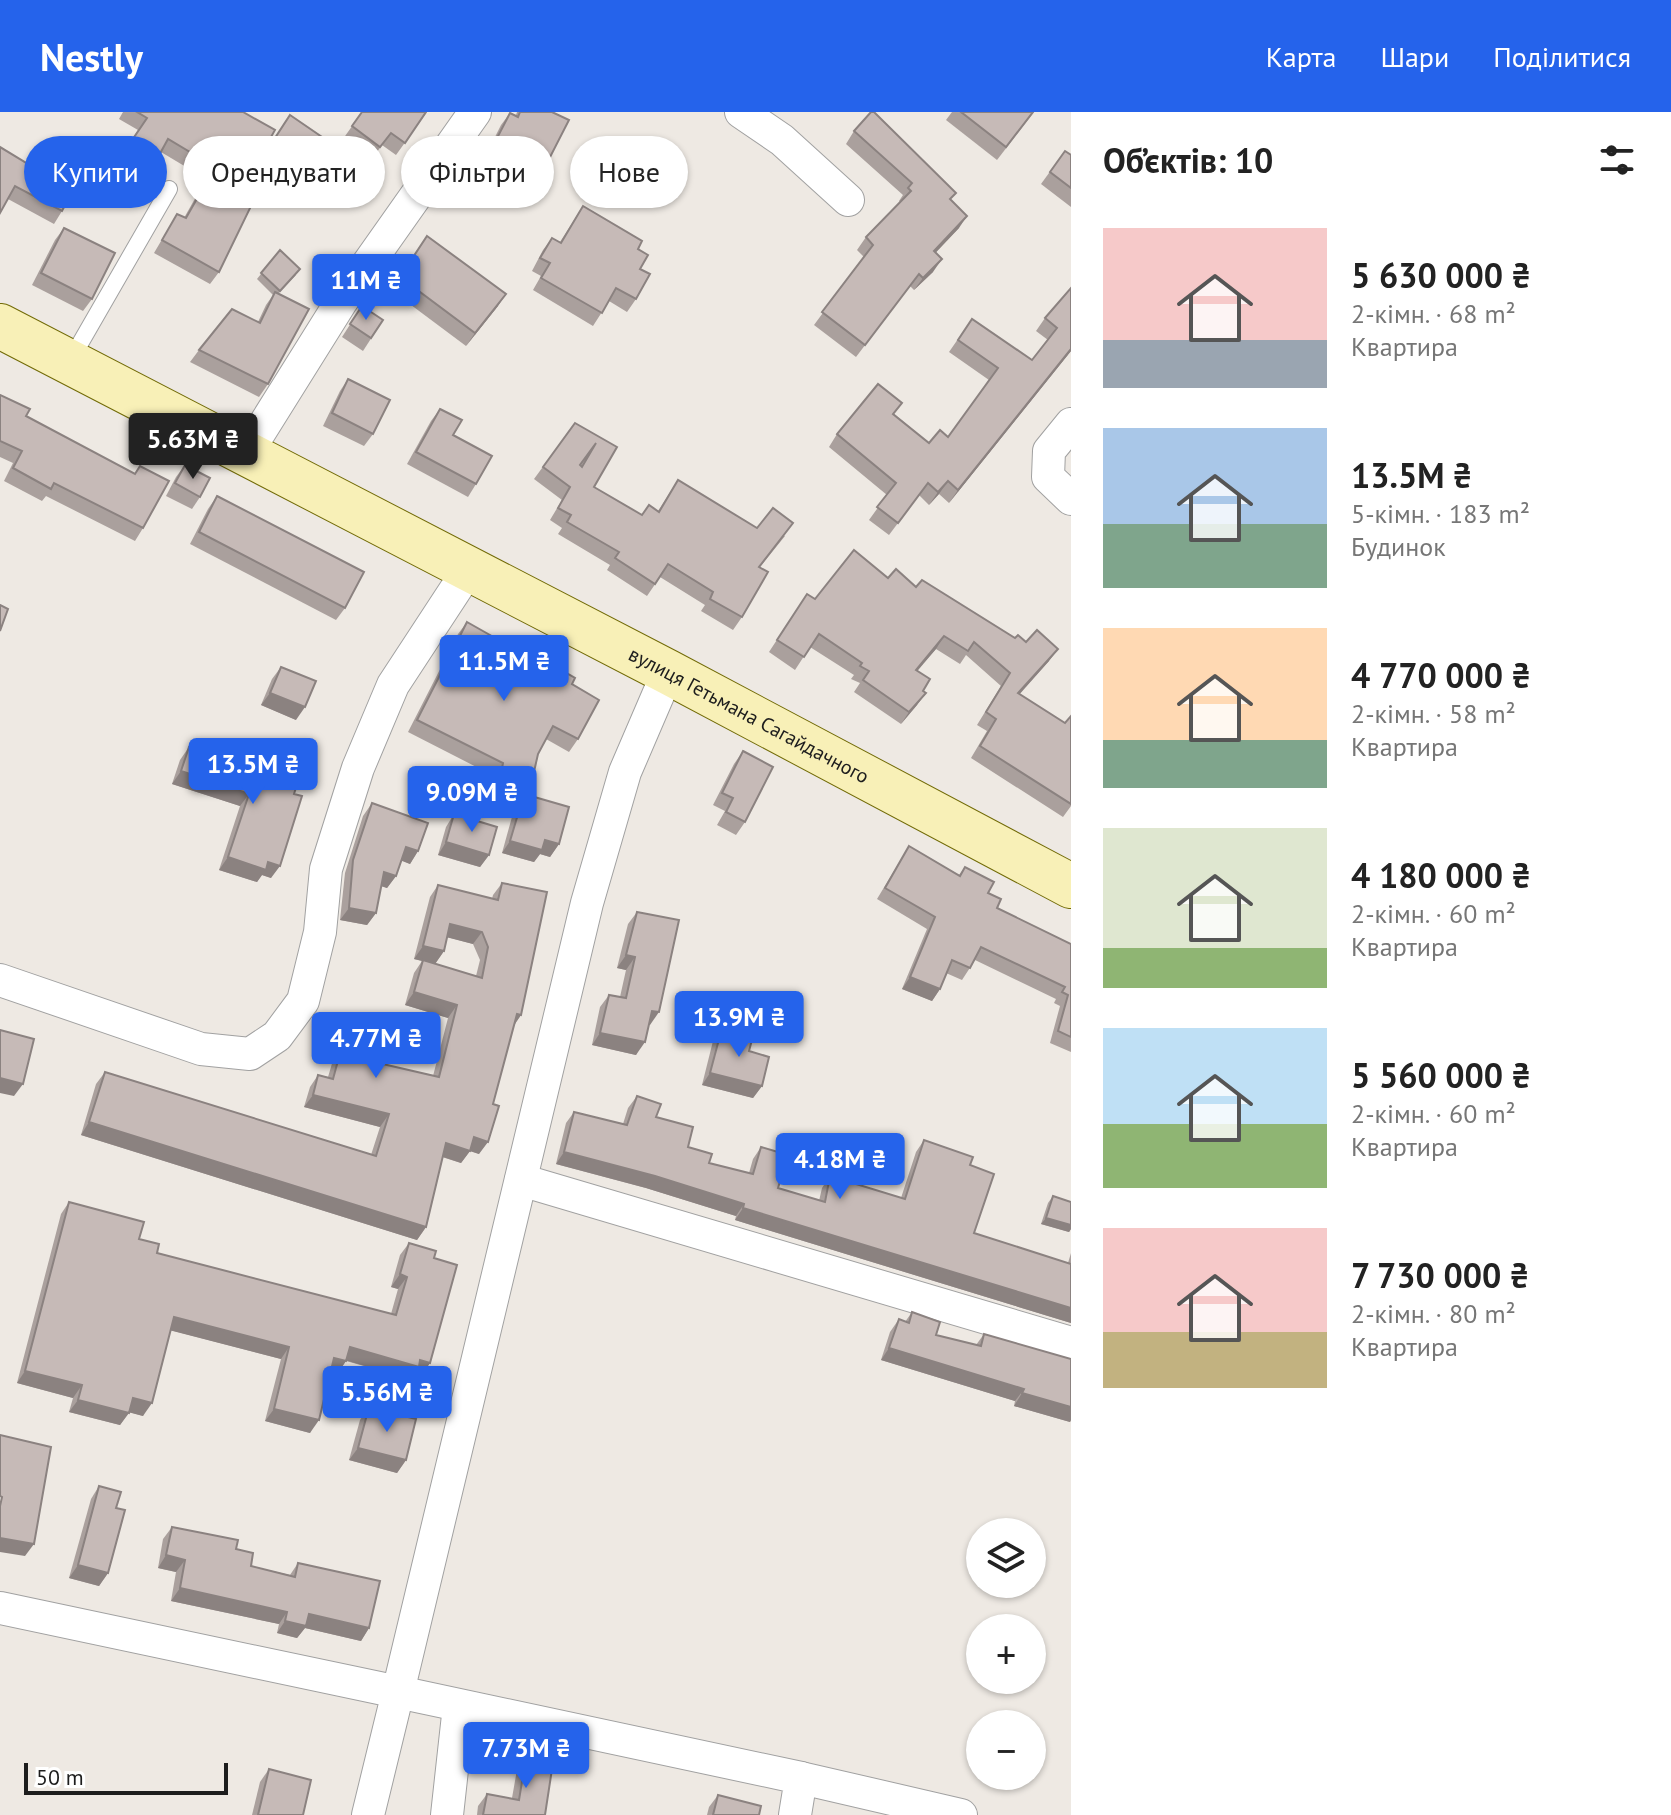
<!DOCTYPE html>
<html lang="uk">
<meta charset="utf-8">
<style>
:root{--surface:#fff;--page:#f2f2f2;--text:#222;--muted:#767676;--accent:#2563eb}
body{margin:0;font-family:"PT Sans",sans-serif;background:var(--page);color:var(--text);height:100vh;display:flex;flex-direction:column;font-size:30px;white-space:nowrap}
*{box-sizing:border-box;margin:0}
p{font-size:26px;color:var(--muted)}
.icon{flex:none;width:44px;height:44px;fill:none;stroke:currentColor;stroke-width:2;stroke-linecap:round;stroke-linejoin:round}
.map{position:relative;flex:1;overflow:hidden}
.details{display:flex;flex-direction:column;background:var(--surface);width:600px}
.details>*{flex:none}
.top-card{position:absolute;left:24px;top:24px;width:760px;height:72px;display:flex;gap:16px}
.buttons{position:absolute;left:966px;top:1406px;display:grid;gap:16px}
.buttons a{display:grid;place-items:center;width:80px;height:80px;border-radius:50%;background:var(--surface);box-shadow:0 2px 6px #0004;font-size:40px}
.scale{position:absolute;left:24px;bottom:20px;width:204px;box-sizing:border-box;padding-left:8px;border:4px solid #1d1d1d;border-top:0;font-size:22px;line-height:28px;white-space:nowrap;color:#1d1d1d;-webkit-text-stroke:6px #fff;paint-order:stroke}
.price{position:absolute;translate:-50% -68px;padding:0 18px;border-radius:8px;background:var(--accent);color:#fff;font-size:26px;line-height:52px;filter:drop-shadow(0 2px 4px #0008)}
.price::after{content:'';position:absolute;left:50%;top:48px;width:24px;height:18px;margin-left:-12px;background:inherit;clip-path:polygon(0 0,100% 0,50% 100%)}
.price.active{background:#222;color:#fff}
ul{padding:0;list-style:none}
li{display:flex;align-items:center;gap:24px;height:200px;padding:0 32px}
li span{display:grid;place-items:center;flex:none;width:224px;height:160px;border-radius:0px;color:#555}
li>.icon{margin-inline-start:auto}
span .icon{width:96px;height:96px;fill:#fffc;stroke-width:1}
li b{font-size:34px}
h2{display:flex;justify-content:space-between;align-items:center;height:96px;padding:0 32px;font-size:34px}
.chip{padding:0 28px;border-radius:36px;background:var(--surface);box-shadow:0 2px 6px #0004;font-size:28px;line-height:72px}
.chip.active{background:var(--accent);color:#fff}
header{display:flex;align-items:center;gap:48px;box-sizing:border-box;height:112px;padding:0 40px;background:var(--accent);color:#fff}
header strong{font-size:38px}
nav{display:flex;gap:44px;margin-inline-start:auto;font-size:28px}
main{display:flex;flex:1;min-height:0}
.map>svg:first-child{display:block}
</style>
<header>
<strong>Nestly</strong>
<nav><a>Карта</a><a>Шари</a><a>Поділитися</a></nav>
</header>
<main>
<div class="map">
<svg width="1071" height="1703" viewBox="0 0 1071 1703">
<rect width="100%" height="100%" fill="#eee9e3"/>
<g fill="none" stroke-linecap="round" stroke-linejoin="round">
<defs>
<path id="lane" d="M70,249L169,77"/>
<g id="street">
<path d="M741,0L782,28L848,88"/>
<path d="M1071,312L1049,339L1048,365L1071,387"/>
<path d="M246,342L341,190L475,0"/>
<path d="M668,560L625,660L587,791L398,1580L801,1666L795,1703"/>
<path d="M0,868L201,937L250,942L277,924L303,889L320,820L326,757L358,656L393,573L469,457"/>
<path d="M521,1068L1071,1231"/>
<path d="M0,1496L398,1580L368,1703"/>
<path d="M801,1666L961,1703"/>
<path d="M447,1703L459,1594"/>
</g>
<g id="secondary">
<path id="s1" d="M0,214L668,560L1071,774"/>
</g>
</defs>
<!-- lane casing -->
<use href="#lane" stroke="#a1a1a1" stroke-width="18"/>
<!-- street casing -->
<use href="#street" stroke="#a1a1a1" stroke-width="34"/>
<!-- secondary casing -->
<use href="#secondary" stroke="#726b07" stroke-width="46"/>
<!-- lane -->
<use href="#lane" stroke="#fff" stroke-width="16"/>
<!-- street -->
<use href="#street" stroke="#fff" stroke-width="32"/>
<!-- secondary -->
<use href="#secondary" stroke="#f8f0b7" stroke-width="44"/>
</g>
<!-- wall -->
<g fill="#aaa09d" fill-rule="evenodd">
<path d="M123,0H243L239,82L219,160L210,172L154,141L177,102L184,106L206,67L161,40L139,80L130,93L80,65L62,99L54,112L8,87L0,35L36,57L51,32L79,47L92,27L122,43L138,18L119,7Z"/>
<path d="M362,0H427L396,43L382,33L371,48L343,27Z"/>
<path d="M517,0H552L546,53L538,66L487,41L501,13L510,1L516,3Z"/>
<path d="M952,0H1034L997,48L946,8Z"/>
<path d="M290,3L341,38L314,76L264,42Z"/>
<path d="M854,19L951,88L959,116L935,141L933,160L914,178L910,174L856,245L814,213L864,145L857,138L866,125L900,90L899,89L903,83L846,32Z"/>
<path d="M1065,39L1071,43V95L1041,72Z"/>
<path d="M583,94L638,137L640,157L636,187L627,200L609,189L593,214L533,178L541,164L532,159L543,138L552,126L560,130Z"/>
<path d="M64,116L92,187L83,199L32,173L55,128Z"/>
<path d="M427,124L498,194L466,234L391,178Z"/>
<path d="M280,138L296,163L278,182L268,272L259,285L190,250L199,238L258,210L266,193L273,183L257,167Z"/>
<path d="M1071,176V239L949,391L939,382L929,393L919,383L889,423L869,408L887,383L829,335L837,322L894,302L929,331L948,325L989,268L949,240L972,207L1032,248L1048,228L1036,219L1045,206Z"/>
<path d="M362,194L383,208L363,239L342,225Z"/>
<path d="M348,267L373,322L364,334L323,314L340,279Z"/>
<path d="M0,283L26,304L134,362L140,354L143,416L135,429L46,384L42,389L4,369L13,351L0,345Z"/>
<path d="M440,297L476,372L468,385L407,352L431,309Z"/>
<path d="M575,311L617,335L594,375L642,403L658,399L678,368L757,416L785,424L760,455L742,505L733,518L701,499L705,493L660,465L647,484L607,458L610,453L558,422L562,416L550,408L562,388L534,367Z"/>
<path d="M185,353L200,385L192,397L166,384L176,365Z"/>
<path d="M217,384L345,496L336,508L190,432L208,397Z"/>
<path d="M888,466L916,475L1049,549L1019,582L1065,611L1071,604V694L1063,705L971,646L987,619L977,613L1001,574L966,543L960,552L936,537L917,558L923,579L917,593L901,612L854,580L860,571L851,567L854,563L810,535L795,558L769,540L807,482L815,487Z"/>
<path d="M467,510L578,627L569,640L546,627L538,642L525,682L559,732L550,745L540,742L534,750L502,741L515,694L522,685L491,679L494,664L408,620L458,522Z"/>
<path d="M281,555L296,608L261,593L272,567Z"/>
<path d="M189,635L294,682L271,766L262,763L257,770L219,758L240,694L172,672L180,648Z"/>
<path d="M743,639L745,710L736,723L717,713L725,699L713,693L734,652Z"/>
<path d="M372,691L418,739L410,752L401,748L396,764L387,776L381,774L376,801L367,813L340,808L345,761L363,704Z"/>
<path d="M454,702L489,743L480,755L438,743L446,715Z"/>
<path d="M909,734L959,763L965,755L988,781L997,796L1071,832V940L1050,931L1060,894L1054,891L1056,887L975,848L962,868L946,861L940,877L932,889L902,877L927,817L877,787Z"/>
<path d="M502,771L521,903L513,914L479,1042L470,1039L461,1051L442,1045L426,1115L417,1128L81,1023L96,972L105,960L371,1043L380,1015L304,995L310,975L318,963L328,965L341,921L349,908L361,947L433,964L448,906L405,893L414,861L422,849L414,847L430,785L438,773L492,787L493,783ZM447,825L473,832L480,848L476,864L435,852L444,839Z"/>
<path d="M637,800L650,913L649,912L636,943L592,933L600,895L609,883L620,885L626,858L617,856L628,812Z"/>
<path d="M722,916L749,939L762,974L753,986L702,973L713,929Z"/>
<path d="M637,984L656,1005L688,1035L709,1051L749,1061L753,1047L761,1035L778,1076L819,1089L822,1076L830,1064L901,1086L916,1040L924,1028L970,1053L974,1121L1068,1151L1071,1141V1211L735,1108L736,1104L646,1076L556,1052L566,1011L574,1000L623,1012L628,996Z"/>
<path d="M1053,1084L1071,1090V1117L1069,1120L1041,1112L1048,1091Z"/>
<path d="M69,1090L139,1127L157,1141L391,1202L398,1177L391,1175L400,1143L409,1131L434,1146L430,1251L421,1264L414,1262L410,1267L346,1249L337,1262L331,1260L310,1321L265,1309L281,1247L170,1218L143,1304L129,1300L120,1313L69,1300L73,1286L17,1271L61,1102Z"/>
<path d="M912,1200L936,1223L976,1233L984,1222L1071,1247V1308L1070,1310L1014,1294L1015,1289L881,1248L890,1220L899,1207L905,1210Z"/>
<path d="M369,1295L406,1348L397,1361L349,1348L360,1308Z"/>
<path d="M99,1374L116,1396L108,1461L99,1474L69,1466L91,1387Z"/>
<path d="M172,1415L236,1437L251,1454L290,1463L298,1451L369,1516L361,1529L305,1516L297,1526L277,1521L279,1512L171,1489L176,1460L158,1456L163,1427Z"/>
<path d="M527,1639L545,1703H477L478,1694L487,1682L512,1686L518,1652Z"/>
<path d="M269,1657L303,1703H252L260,1670Z"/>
<path d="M718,1683L759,1703H707L709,1695Z"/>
</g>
<!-- shaded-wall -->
<g fill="#8b8280">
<path d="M967,104L959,116L925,152L934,139Z"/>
<path d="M942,147L933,160L914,178L923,166Z"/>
<path d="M506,182L498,194L466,234L475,221Z"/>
<path d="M1071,237V239L949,391L958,378Z"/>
<path d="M948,369L939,382L929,393L938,380Z"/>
<path d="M944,524L936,537L908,570L916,558Z"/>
<path d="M1058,537L1049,549L1009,594L1018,581Z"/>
<path d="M270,581L305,595L296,608L261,593Z"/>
<path d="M926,581L917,593L901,612L909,600Z"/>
<path d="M181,659L249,682L240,694L172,672Z"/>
<path d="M500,667L531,673L522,685L491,679Z"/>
<path d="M545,728L559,732L550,745L540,742L534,750L502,741L510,729Z"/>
<path d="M446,730L489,743L480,755L438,743Z"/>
<path d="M406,735L418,739L410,752L397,747Z"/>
<path d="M228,745L268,750L280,754L271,766L262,763L257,770L219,758Z"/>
<path d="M384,760L396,764L387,776L375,772Z"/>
<path d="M349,796L376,801L367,813L340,808Z"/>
<path d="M450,812L482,820L473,832L442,824Z"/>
<path d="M423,834L444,839L435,852L414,847Z"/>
<path d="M626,843L635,845L626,858L617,856Z"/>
<path d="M910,865L940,877L932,889L902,877Z"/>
<path d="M414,880L457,893L448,906L405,893Z"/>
<path d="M652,899L659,900L650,913L643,911Z"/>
<path d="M517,902L521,903L513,915Z"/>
<path d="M600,921L645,930L636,943L592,933Z"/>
<path d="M710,961L762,974L753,986L702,973Z"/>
<path d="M0,966L23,972L14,984L0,981Z"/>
<path d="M313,983L389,1002L380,1015L304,995Z"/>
<path d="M89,1010L426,1115L417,1128L81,1023Z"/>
<path d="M474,1025L488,1030L479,1042L470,1039L461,1051L437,1043L446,1031Z"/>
<path d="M564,1040L655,1064L744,1092L736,1104L646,1076L556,1052Z"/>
<path d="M743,1096L1071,1196V1211L735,1108Z"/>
<path d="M1046,1106L1071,1113V1117L1069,1120L1041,1112Z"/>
<path d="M400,1162L407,1165L398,1177L391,1175Z"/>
<path d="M174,1205L289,1235L281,1247L165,1217Z"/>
<path d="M350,1235L420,1248L430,1251L421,1264L414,1262L410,1267L341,1247Z"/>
<path d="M889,1236L1024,1277L1015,1289L881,1248Z"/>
<path d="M334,1246L346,1249L337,1262L326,1259Z"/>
<path d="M25,1259L82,1273L73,1286L17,1271Z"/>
<path d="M1022,1281L1071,1295V1308L1070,1310L1014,1294Z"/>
<path d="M133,1286L152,1291L143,1304L124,1299Z"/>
<path d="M78,1288L129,1301L120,1313L69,1300Z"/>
<path d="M274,1297L319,1308L310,1321L265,1309Z"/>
<path d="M358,1336L406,1348L397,1361L349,1348Z"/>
<path d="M0,1426L34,1432L25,1444L0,1440Z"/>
<path d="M166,1443L185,1448L176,1460L158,1456Z"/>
<path d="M78,1453L108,1461L99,1474L69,1466Z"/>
<path d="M180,1476L287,1500L279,1512L171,1489Z"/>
<path d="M309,1502L369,1516L361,1529L305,1516L297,1526L277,1521L285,1509Z"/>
</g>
<!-- building -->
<g fill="#c6bab7" stroke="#8b8280" stroke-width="2" fill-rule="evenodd">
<path d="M137,0H243L275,18L239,82L253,90L219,160L162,128L177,102L186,106L215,55L168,27L139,80L87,52L62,99L15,74L0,101V35L38,58L51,32L81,48L92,27L122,43L147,6Z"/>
<path d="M362,0H426L405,31L391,21L380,35L352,14Z"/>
<path d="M520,0H552L569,8L546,53L496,28L510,1L518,5Z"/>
<path d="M871,0H874L956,81L950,87L967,104L934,139L942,147L923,166L919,162L865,233L822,200L873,133L866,125L911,79L908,76L912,71L854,19Z"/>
<path d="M961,0H1033L1006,35Z"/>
<path d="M290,3L341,38L323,64L273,29Z"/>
<path d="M1065,39L1071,43V76L1050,60Z"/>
<path d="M583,94L642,129L638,137L648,143L640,157L650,162L636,187L616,176L602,201L541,166L550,151L540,146L552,126L561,131Z"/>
<path d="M64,116L115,141L92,187L41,161Z"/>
<path d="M427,124L506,182L475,221L400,165Z"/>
<path d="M280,138L300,157L280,179L261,161Z"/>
<path d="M1071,176V237L958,378L948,369L938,380L928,371L898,411L877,395L896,371L837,322L878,272L902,291L893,302L929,331L940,318L948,325L998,256L958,228L972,207L1032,248L1057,216L1045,206Z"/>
<path d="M275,180L309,197L268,272L199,238L232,197L260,211Z"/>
<path d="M362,194L383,208L371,226L350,212Z"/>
<path d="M348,267L390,288L373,322L332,301Z"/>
<path d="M0,283L30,297L26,304L135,362L140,354L169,369L143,416L54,371L51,377L13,356L22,339L0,329Z"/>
<path d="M440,297L462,308L453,323L492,344L476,372L416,340Z"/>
<path d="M575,311L617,335L594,375L642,403L649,393L659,400L678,368L757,416L773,396L793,411L759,455L768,460L742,505L710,487L713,480L668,452L655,472L615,446L619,440L567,410L571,403L558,396L570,375L543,355ZM596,331L582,355L580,353Z"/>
<path d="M185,353L210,366L200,385L175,371Z"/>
<path d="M217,384L364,460L345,496L199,420Z"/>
<path d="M854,438L888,466L896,457L916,475L922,468L1015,526L1018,523L1026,530L1037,518L1058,537L1018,581L1065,611L1071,604V692L980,634L996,607L986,600L1010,561L974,530L968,539L944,524L916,558L930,567L923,579L926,581L909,600L863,568L869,559L860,554L862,551L819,522L804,545L777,528L807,482L815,487Z"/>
<path d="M0,493L8,497L0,519Z"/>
<path d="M467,510L552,558L554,554L575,566L572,572L599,588L578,627L553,614L538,642L531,673L500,667L503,651L417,608Z"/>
<path d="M281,555L316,569L305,595L270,581Z"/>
<path d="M189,635L298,669L294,682L302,684L280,754L268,750L266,758L228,745L249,682L181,659Z"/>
<path d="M743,639L773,655L745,710L726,700L733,686L722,681Z"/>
<path d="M524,682L569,695L559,732L545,728L542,738L510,729Z"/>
<path d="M372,691L428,711L418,739L406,735L396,764L384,760L376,801L349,796L353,748Z"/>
<path d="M454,702L497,715L489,743L446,730Z"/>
<path d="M909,734L960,764L965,755L994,770L988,781L1001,787L997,796L1071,832V925L1058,919L1068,883L1062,880L1065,875L981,835L970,856L952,848L940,877L910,865L935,805L885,776Z"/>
<path d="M502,771L547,780L521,903L517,902L493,992L499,994L488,1030L474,1025L470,1039L446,1031L426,1115L89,1010L105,960L376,1044L389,1002L313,983L318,963L333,967L349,908L370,914L361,947L439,965L457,893L414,880L423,848L482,866L488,835L482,820L450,812L444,839L423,834L438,773L498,788Z"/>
<path d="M637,800L679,808L659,900L652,899L645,930L600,921L609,883L626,886L635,845L626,843Z"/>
<path d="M722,916L753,924L749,939L769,945L762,974L710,961Z"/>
<path d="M0,918L34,927L23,972L0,966Z"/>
<path d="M637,984L661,992L656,1005L693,1015L688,1035L712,1042L709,1051L753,1062L761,1035L788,1043L778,1076L825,1090L830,1064L905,1087L924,1028L973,1045L970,1053L994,1062L974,1121L1071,1152V1196L743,1096L744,1092L655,1064L564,1040L574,1000L627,1013Z"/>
<path d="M1053,1084L1071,1090V1113L1046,1106Z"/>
<path d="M69,1090L144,1110L139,1127L159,1132L157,1141L396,1203L407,1165L400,1162L409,1131L436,1139L434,1146L457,1153L430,1251L420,1248L419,1255L350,1235L346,1249L334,1246L319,1308L274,1297L289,1235L174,1205L152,1291L133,1286L129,1301L78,1288L82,1273L25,1259Z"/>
<path d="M912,1200L940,1210L936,1223L981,1234L984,1222L1071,1247V1295L1022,1281L1024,1277L889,1236L899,1207L909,1211Z"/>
<path d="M369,1295L416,1307L406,1348L358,1336Z"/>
<path d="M0,1323L51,1335L34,1432L0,1426V1394L2,1385L0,1384Z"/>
<path d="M99,1374L121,1380L116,1396L125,1398L108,1461L78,1453Z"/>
<path d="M172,1415L238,1428L236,1437L253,1441L251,1454L295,1465L298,1451L380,1469L369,1516L309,1502L306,1514L285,1509L287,1500L180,1476L185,1448L166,1443Z"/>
<path d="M527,1639L554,1644L545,1703H483L487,1682L519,1688Z"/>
<path d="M269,1657L311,1668L303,1703H258Z"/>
<path d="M718,1683L761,1694L759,1703H713Z"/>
</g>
<g text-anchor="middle" stroke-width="6" stroke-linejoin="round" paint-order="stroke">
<!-- street labels -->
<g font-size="20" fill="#1d1d1d" stroke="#fff">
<text dy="7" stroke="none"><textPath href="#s1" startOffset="844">вулиця Гетьмана Сагайдачного</textPath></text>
</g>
</g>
</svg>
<div class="buttons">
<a><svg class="icon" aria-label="layers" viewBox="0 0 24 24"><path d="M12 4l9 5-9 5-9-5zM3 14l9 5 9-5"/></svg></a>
<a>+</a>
<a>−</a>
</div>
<div class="scale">50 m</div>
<b class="price" style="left:366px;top:210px">11M ₴</b>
<b class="price active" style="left:193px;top:369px">5.63M ₴</b>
<b class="price" style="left:504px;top:591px">11.5M ₴</b>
<b class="price" style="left:253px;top:694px">13.5M ₴</b>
<b class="price" style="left:472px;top:722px">9.09M ₴</b>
<b class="price" style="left:739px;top:947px">13.9M ₴</b>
<b class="price" style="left:376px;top:968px">4.77M ₴</b>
<b class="price" style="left:840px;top:1089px">4.18M ₴</b>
<b class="price" style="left:387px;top:1322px">5.56M ₴</b>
<b class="price" style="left:526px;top:1678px">7.73M ₴</b>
<div class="top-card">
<a class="chip active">Купити</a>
<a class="chip">Орендувати</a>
<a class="chip">Фільтри</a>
<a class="chip">Нове</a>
</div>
</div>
<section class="details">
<h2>Об’єктів: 10<svg class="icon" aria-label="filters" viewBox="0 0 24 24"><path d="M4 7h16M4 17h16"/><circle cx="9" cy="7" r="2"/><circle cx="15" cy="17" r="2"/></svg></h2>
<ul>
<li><span style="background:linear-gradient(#f6c9c9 70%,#9aa5b1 0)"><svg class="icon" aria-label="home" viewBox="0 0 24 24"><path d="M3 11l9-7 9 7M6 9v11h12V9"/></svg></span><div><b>5 630 000 ₴</b><p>2-кімн. · 68 m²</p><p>Квартира</p></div></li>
<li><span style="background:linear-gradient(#a9c7e8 60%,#7fa58c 0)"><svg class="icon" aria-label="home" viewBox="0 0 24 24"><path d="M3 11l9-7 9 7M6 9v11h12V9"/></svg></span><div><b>13.5M ₴</b><p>5-кімн. · 183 m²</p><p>Будинок</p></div></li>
<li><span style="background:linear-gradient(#ffd9b3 70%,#7fa58c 0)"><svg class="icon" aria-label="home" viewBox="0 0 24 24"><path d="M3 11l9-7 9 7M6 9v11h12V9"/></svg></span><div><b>4 770 000 ₴</b><p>2-кімн. · 58 m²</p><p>Квартира</p></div></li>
<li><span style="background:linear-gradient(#dfe7d0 75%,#8fb573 0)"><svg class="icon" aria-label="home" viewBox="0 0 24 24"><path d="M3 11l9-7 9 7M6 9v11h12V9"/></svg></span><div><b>4 180 000 ₴</b><p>2-кімн. · 60 m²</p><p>Квартира</p></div></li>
<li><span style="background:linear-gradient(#bfe0f5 60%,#8fb573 0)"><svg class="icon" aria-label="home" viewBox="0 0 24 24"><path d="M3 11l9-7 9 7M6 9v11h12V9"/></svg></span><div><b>5 560 000 ₴</b><p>2-кімн. · 60 m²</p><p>Квартира</p></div></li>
<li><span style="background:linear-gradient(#f6c9c9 65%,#c2b280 0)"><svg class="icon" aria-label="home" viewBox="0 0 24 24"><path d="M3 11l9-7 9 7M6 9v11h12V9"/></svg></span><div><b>7 730 000 ₴</b><p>2-кімн. · 80 m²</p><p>Квартира</p></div></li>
</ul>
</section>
</main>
